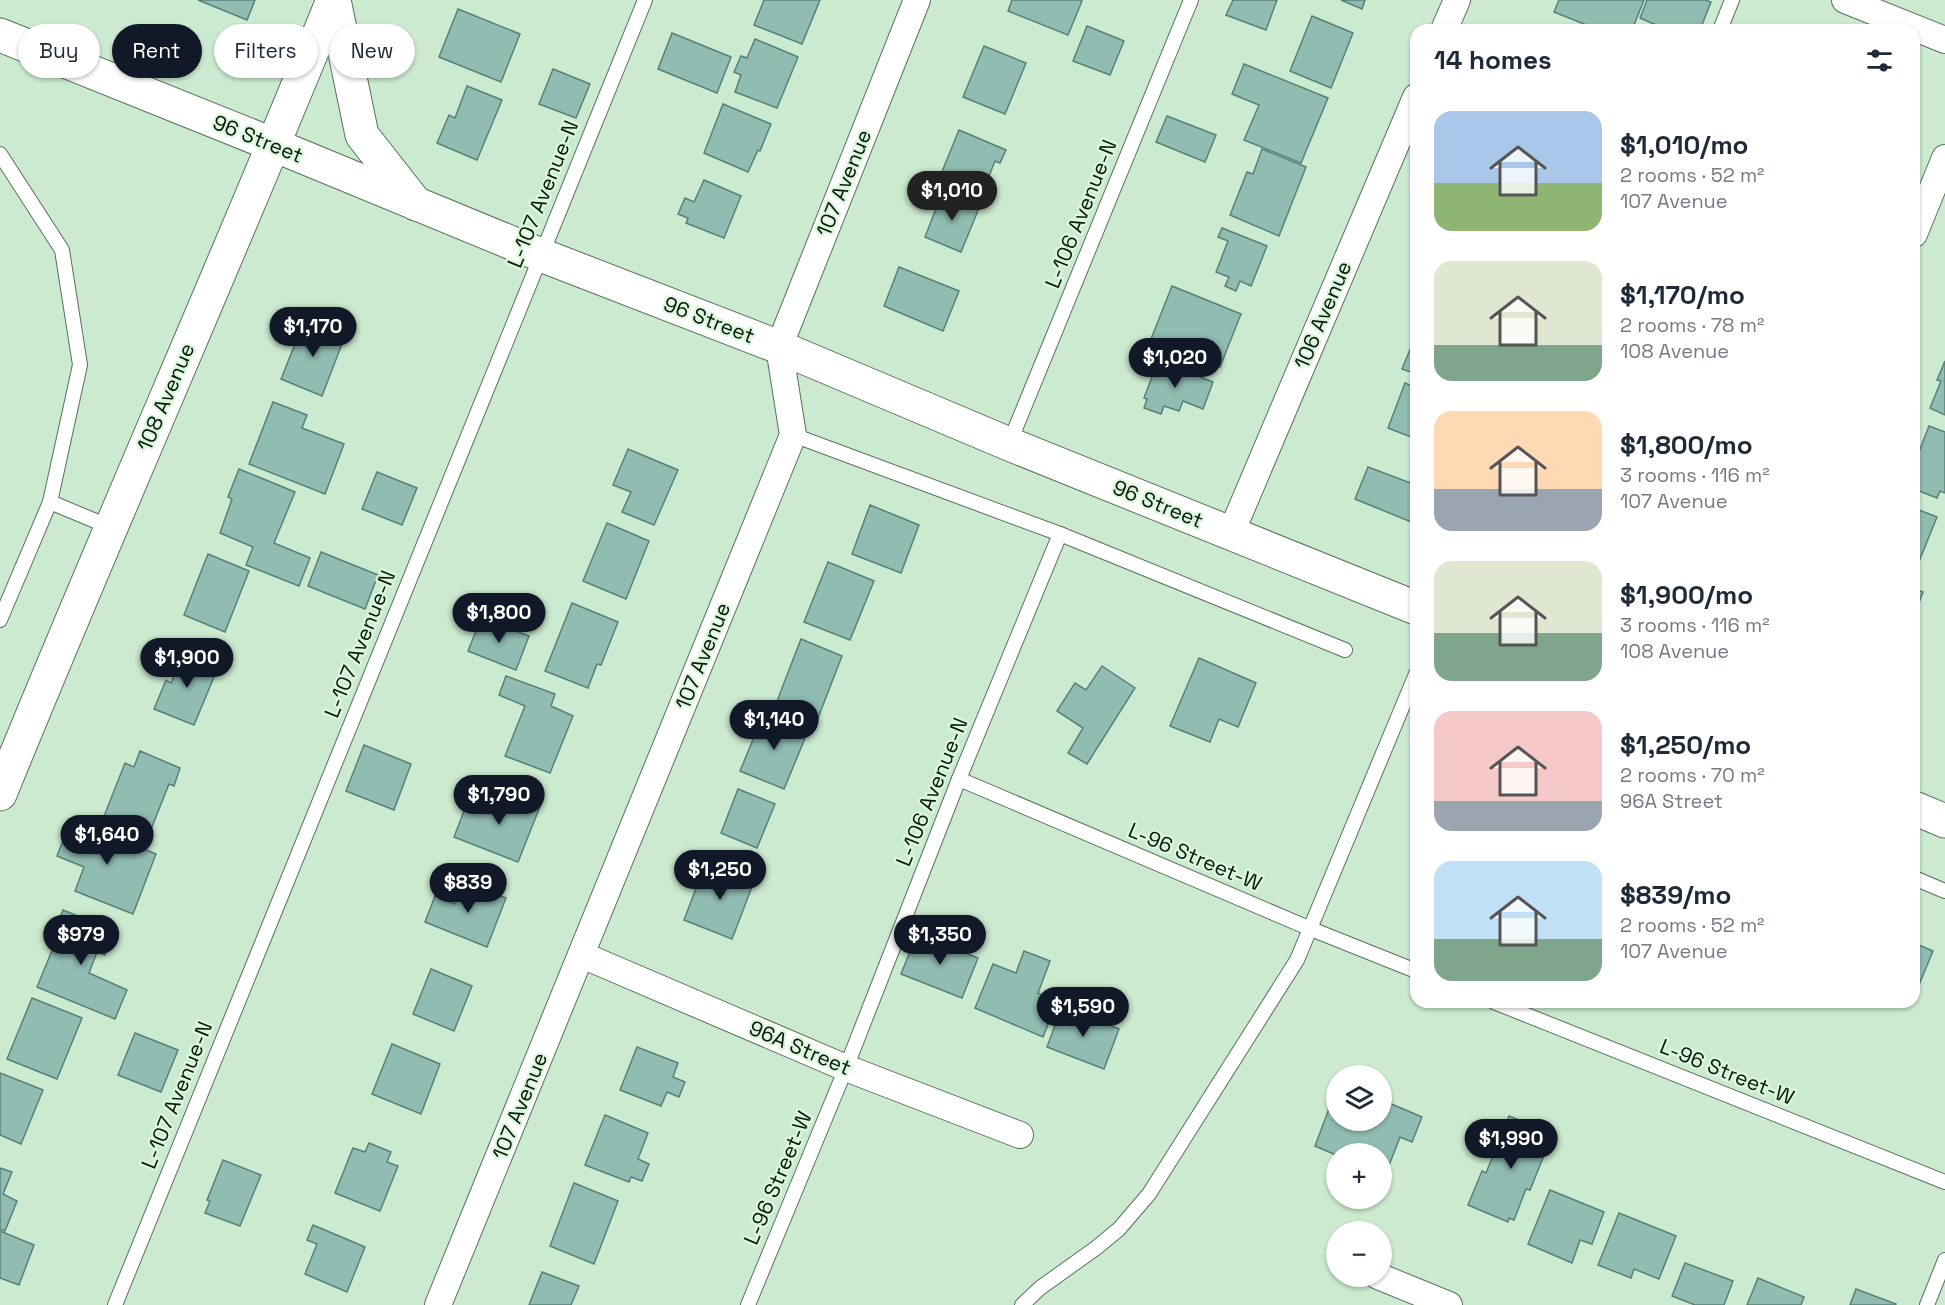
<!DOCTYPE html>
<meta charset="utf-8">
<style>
:root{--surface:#fff;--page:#f2f2f3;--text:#1f2937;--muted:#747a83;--accent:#111827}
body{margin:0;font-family:"Space Grotesk",sans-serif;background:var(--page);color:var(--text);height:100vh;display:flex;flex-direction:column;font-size:22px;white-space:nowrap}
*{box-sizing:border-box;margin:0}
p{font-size:20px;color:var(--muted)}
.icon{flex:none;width:33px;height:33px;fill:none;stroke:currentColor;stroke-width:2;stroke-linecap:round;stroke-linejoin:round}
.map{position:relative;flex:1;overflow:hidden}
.side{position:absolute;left:1410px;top:24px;width:510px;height:984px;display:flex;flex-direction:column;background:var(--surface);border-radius:18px;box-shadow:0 2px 4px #0004}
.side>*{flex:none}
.guide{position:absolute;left:18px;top:24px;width:570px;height:54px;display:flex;gap:12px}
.tools{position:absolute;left:1326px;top:1065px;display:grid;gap:12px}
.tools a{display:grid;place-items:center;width:66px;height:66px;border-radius:50%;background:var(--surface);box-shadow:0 2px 4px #0004;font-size:30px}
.price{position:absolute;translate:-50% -51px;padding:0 14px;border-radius:21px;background:var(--accent);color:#fff;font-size:20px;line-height:39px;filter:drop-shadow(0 2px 3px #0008)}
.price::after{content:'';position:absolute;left:50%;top:36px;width:18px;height:14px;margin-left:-9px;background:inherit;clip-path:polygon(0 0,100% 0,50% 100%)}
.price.on{background:#222;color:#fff}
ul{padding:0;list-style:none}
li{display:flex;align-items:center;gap:18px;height:150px;padding:0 24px}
li span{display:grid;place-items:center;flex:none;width:168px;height:120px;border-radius:18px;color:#555}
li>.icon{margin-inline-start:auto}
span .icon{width:72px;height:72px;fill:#fffc;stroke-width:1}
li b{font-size:26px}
h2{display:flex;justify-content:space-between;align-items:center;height:72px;padding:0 24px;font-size:26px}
.chip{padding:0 21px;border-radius:27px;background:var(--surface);box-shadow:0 2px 4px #0004;font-size:21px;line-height:54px}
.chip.on{background:var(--accent);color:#fff}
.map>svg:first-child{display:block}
</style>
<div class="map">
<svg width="1945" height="1305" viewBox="0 0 1945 1305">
<rect width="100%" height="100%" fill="#cbeacf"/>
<!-- building -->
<g fill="#90bcb2" stroke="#578279" stroke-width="1.5">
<path d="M198,0H255L247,20Z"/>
<path d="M764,0H820L802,44L754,25Z"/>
<path d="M1012,0H1081L1082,1L1068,35L1008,11Z"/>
<path d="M1233,0H1277L1266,30L1226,15Z"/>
<path d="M1341,0H1365L1362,9Z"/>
<path d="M1559,0H1644L1632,30H1599L1554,12Z"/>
<path d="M1647,0H1705L1711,2L1700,30H1668L1640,18Z"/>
<path d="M458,9L520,34L501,82L439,57Z"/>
<path d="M1312,16L1353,33L1331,88L1290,71Z"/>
<path d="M1087,26L1124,41L1110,75L1073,61Z"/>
<path d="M672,33L731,57L717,93L658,69Z"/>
<path d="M755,39L798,57L777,108L735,92L741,75L734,72L741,56L747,58Z"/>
<path d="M984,46L1026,63L1005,114L963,97Z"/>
<path d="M1244,64L1328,98L1301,163L1244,140L1259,105L1232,94Z"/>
<path d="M553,69L590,84L576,118L539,104Z"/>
<path d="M467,86L502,100L477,160L437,143L449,115L455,118Z"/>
<path d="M723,104L771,124L760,151L758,150L748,172L704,153Z"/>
<path d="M1167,116L1216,135L1205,162L1156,142Z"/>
<path d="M959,130L1006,150L1000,163L995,161L983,191L941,174Z"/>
<path d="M1262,149L1306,167L1279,236L1230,215L1247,172L1253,174Z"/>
<path d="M704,180L741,196L724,238L686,223L688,218L678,214L685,198L694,202Z"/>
<path d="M942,193L979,208L961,252L925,237Z"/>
<path d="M1222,228L1267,246L1251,286L1240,281L1236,291L1225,286L1229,277L1216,272L1228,241L1218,237Z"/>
<path d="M899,267L959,291L943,331L884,306Z"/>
<path d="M1172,286L1241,314L1220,367L1151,339Z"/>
<path d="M305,319L345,336L322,396L281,379Z"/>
<path d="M1416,335V374L1402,369Z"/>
<path d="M1158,361L1213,382L1203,409L1183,401L1179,411L1164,406L1161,414L1144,408L1147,399L1144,398Z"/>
<path d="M1945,361V415L1930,408L1941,381L1937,380Z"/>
<path d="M1405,383L1416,388V439L1388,428Z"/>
<path d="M273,402L307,415L302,428L344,444L325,494L249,464Z"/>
<path d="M1929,426L1945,432V493L1940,491L1937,498L1914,489V465Z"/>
<path d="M628,449L678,470L654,525L622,512L631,492L613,485Z"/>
<path d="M1368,467L1416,485V524L1355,499Z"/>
<path d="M239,469L295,492L274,543L310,558L299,586L246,565L253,547L220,533L232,499L228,497Z"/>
<path d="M377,472L417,488L402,525L362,509Z"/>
<path d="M870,505L919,525L901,573L852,554Z"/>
<path d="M1914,508L1937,517L1916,569L1914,568Z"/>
<path d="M607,523L649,541L626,599L583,581Z"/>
<path d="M321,552L378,575L365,609L308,586Z"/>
<path d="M208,554L249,571L225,632L184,615Z"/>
<path d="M828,562L874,581L850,640L804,622Z"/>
<path d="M1914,589L1923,592L1914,616Z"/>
<path d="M572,603L618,622L601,665L597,664L588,688L545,671Z"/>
<path d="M481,618L529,636L516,670L468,651Z"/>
<path d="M801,639L842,656L818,718L777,701Z"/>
<path d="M185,651L219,665L194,725L154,709L166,680L171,683Z"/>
<path d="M1199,658L1256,683L1238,727L1219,719L1210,742L1170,726Z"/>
<path d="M1102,666L1135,688L1087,764L1068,753L1083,728L1057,711L1075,683L1086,690Z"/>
<path d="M506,676L555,694L551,706L573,716L550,773L505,756L525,706L499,695Z"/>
<path d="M764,713L808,731L784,789L740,771Z"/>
<path d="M364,745L411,764L394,810L346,791Z"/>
<path d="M140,751L180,768L174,786L169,784L146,842L101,824L125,763L134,767Z"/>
<path d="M738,789L775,804L757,848L721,833Z"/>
<path d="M512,793L541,804L518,862L454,837L467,803L479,808L483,799L506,808Z"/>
<path d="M71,820L156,854L133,914L75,891L84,867L57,856Z"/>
<path d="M713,864L737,874V872L755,879L732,939L684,920L701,875L708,878Z"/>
<path d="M464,881L506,898L487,947L425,922L435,896L455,904Z"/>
<path d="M63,910L114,931L105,955L97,952L89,973L127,990L115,1019L37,987L58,936L54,934Z"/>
<path d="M917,934L978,958L962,998L901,974Z"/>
<path d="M1914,943L1933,951L1916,992L1914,991Z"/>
<path d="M1024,951L1050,961L1038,993L1057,1002L1043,1037L975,1008L993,964L1016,973Z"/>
<path d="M431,969L472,986L454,1031L413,1014Z"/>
<path d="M32,998L82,1018L57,1079L7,1059Z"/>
<path d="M1062,1007L1119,1029L1104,1069L1047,1047Z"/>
<path d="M135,1033L178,1050L161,1092L118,1075Z"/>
<path d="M392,1044L440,1064L421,1114L372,1094Z"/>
<path d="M637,1047L678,1063L673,1077L685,1082L679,1097L667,1092L661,1106L620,1090Z"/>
<path d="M0,1073L43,1090L21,1144L0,1135Z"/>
<path d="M1333,1098L1336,1099V1120H1382V1100L1422,1117L1412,1142L1400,1137L1388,1168L1382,1165V1154H1336V1155L1315,1146Z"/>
<path d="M605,1115L648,1133L638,1159L649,1164L642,1181L631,1177L629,1182L585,1165Z"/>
<path d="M1509,1116L1553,1133L1530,1190L1526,1189L1514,1220L1509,1218L1508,1222L1468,1205L1482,1171L1486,1173Z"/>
<path d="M369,1143L391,1152L387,1162L398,1166L380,1211L335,1193L353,1148L365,1152Z"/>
<path d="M223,1160L261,1175L240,1226L205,1213L210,1201L207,1200Z"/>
<path d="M0,1168L12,1172L3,1194L17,1201L5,1231L0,1229Z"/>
<path d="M574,1183L618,1201L594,1264L550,1246Z"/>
<path d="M1550,1190L1604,1212L1592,1244L1580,1240L1572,1263L1528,1244Z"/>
<path d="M1619,1213L1676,1236L1659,1279L1634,1269L1631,1278L1598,1265Z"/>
<path d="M313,1225L365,1247L347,1292L305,1274L317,1244L307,1240Z"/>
<path d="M0,1231L34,1245L19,1285L0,1278Z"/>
<path d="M1685,1263L1733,1281L1724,1305H1695L1672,1296Z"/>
<path d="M542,1272L579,1286L571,1305H529Z"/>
<path d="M1758,1278L1804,1297L1801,1305H1747Z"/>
<path d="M1856,1289L1896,1304L1895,1305H1850Z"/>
</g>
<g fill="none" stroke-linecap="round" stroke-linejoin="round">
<defs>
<g id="service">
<path d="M1720,30L1732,0"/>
<path d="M0,154L62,250L80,365L50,502L0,620"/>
<path d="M793,435L1060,534L1345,650"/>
<path d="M1009,444L1191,0"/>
<path d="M50,502L110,527"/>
<path d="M959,779L1311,929L1416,971"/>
<path d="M1914,878L1945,891"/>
<path d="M1494,1002L1945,1182"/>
<path d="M115,1305L645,0"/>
<path d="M748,1305L846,1068L959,779L1060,534"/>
<path d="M1022,1305L1040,1288L1096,1248L1119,1229L1149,1194L1297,960L1416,674"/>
<path d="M1927,1305L1945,1260"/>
</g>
<g id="minor">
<path d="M1845,0L1945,40"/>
<path d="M1444,30L1457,0"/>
<path d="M1914,234L1945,158"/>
<path d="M1231,533L1416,97"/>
<path d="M582,955L846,1068L1020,1135"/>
<path d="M1378,1276L1449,1305"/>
<path d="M438,1305L793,435L779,347L917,0"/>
</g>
<g id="tertiary">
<path d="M334,0L362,135L416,204"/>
<path d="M0,35L274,145L541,255L779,347L1009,444L1416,608"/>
<path d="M0,794C108,528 225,266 333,0"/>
<path d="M1914,808L1945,821"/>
</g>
</defs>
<!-- service casing -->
<use href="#service" stroke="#57725a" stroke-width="16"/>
<!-- minor casing -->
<use href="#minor" stroke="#57725a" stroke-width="28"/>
<!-- tertiary casing -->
<use href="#tertiary" stroke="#57725a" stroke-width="35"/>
<!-- service -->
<use href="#service" stroke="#fff" stroke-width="14"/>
<!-- minor -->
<use href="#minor" stroke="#fff" stroke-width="26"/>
<!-- tertiary -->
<use href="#tertiary" stroke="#fff" stroke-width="33"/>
</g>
<g text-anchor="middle" stroke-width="4.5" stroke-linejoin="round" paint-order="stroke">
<!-- street labels -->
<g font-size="21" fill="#0a150b" stroke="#d9f8dc">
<text transform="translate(258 139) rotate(22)" y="7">96 Street</text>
<text transform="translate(844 183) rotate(-68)" y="7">107 Avenue</text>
<text transform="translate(543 194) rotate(-68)" y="7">L-107 Avenue-N</text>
<text transform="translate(1081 214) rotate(-68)" y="7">L-106 Avenue-N</text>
<text transform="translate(1323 315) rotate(-67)" y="7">106 Avenue</text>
<text transform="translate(709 320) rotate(21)" y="7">96 Street</text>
<text transform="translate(166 397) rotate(-67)" y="7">108 Avenue</text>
<text transform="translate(1158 504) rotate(22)" y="7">96 Street</text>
<text transform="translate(360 644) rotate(-68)" y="7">L-107 Avenue-N</text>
<text transform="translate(703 656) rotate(-68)" y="7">107 Avenue</text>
<text transform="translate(932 792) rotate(-68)" y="7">L-106 Avenue-N</text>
<text transform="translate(1195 857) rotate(23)" y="7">L-96 Street-W</text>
<text transform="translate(800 1048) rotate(23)" y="7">96A Street</text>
<text transform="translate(1727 1072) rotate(22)" y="7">L-96 Street-W</text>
<text transform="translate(177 1095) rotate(-68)" y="7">L-107 Avenue-N</text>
<text transform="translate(520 1106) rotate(-68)" y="7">107 Avenue</text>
<text transform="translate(778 1178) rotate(-67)" y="7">L-96 Street-W</text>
</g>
</g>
</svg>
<div class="tools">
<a><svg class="icon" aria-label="layers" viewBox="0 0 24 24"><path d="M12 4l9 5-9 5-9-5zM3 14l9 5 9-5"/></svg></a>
<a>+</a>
<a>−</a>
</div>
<b class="price on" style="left:952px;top:222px">$1,010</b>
<b class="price" style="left:313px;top:358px">$1,170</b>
<b class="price" style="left:1175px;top:389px">$1,020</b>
<b class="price" style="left:499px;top:644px">$1,800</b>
<b class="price" style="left:187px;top:689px">$1,900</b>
<b class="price" style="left:774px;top:751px">$1,140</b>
<b class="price" style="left:499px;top:826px">$1,790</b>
<b class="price" style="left:107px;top:866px">$1,640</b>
<b class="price" style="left:720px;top:901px">$1,250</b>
<b class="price" style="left:468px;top:914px">$839</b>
<b class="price" style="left:81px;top:966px">$979</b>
<b class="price" style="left:940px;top:966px">$1,350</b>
<b class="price" style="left:1083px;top:1038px">$1,590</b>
<b class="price" style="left:1511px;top:1170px">$1,990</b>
<div class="guide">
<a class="chip">Buy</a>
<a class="chip on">Rent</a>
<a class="chip">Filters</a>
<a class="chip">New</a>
</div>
<section class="side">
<h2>14 homes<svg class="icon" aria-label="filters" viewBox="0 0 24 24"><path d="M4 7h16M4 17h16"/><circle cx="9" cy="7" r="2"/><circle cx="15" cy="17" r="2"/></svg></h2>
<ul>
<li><span style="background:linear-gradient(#a9c7e8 60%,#8fb573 0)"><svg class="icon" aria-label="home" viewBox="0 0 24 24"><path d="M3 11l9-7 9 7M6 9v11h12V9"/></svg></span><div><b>$1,010/mo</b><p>2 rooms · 52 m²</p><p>107 Avenue</p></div></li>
<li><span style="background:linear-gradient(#dfe7d0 70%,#7fa58c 0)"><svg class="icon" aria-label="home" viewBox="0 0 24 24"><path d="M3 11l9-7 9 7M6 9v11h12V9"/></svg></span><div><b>$1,170/mo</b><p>2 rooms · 78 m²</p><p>108 Avenue</p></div></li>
<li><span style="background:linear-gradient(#ffd9b3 65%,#9aa5b1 0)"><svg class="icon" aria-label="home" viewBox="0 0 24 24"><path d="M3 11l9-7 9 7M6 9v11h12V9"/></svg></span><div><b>$1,800/mo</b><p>3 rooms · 116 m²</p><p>107 Avenue</p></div></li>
<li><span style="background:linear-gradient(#dfe7d0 60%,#7fa58c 0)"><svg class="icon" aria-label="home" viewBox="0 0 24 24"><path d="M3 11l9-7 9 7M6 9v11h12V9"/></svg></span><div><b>$1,900/mo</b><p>3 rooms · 116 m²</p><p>108 Avenue</p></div></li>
<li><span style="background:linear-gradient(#f6c9c9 75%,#9aa5b1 0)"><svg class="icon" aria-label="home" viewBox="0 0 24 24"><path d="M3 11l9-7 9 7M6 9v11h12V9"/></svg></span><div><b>$1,250/mo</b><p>2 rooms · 70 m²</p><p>96A Street</p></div></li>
<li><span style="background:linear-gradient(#bfe0f5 65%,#7fa58c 0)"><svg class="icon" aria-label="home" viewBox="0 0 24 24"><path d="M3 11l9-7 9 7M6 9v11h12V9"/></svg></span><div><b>$839/mo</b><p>2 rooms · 52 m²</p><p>107 Avenue</p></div></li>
</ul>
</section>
</div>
